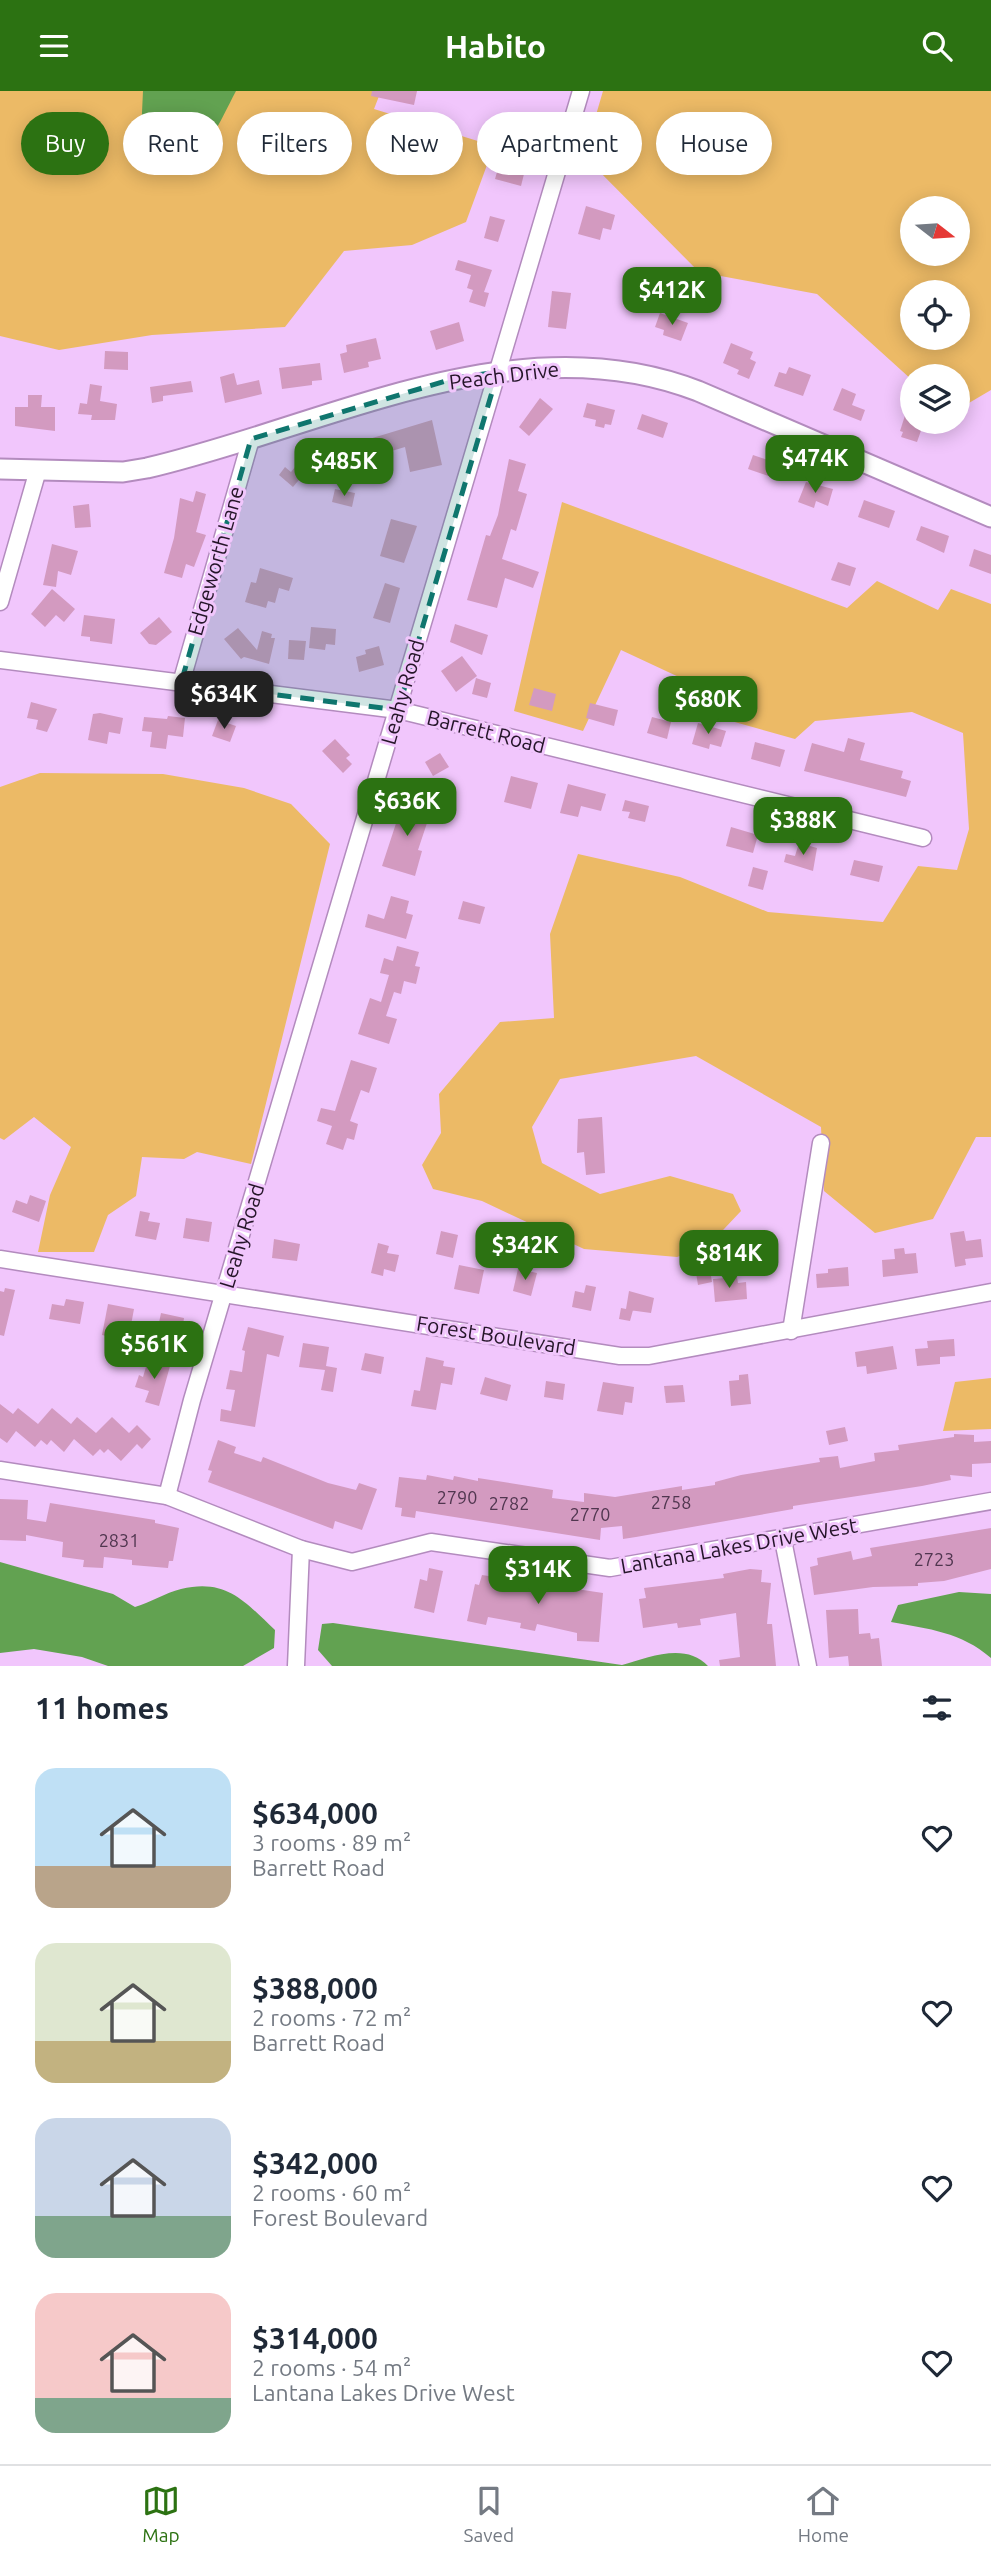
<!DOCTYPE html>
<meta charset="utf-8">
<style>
:root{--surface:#fff;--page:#f2f2f3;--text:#1f2937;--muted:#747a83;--line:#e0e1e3;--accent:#2c7212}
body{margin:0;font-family:Ubuntu,sans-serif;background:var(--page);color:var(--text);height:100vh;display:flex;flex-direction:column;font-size:26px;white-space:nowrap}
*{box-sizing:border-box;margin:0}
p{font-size:23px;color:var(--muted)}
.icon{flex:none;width:38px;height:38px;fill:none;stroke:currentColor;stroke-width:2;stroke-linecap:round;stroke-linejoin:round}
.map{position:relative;height:1575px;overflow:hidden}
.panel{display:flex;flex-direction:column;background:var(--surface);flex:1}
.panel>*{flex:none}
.hud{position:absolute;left:21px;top:21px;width:950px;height:63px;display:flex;gap:14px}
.needle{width:46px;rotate:107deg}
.tools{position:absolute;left:900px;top:105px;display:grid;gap:14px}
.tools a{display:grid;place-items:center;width:70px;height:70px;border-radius:50%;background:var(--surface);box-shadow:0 4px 18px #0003;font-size:35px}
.price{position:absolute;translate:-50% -60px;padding:0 16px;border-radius:14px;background:var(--accent);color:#fff;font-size:23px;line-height:46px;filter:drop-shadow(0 2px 4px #0008)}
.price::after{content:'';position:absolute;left:50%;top:42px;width:21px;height:16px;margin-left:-10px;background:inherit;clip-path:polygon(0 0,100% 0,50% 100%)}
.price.on{background:#222;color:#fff}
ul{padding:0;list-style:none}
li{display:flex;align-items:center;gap:21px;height:175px;padding:0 35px}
li span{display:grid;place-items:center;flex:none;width:196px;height:140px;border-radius:21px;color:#555}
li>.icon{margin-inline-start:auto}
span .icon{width:84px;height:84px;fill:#fffc;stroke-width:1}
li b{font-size:30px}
h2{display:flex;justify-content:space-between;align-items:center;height:84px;padding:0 35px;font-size:30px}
.tag{padding:0 24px;border-radius:32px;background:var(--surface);box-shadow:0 4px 18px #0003;font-size:24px;line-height:63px}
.tag.on{background:var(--accent);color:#fff}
header{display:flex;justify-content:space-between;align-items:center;height:91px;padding:0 35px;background:var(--accent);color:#fff;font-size:32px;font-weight:600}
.dock{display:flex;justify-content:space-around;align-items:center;height:98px;border-top:2px solid var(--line);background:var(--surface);font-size:19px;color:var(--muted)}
.dock a{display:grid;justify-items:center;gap:4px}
.dock .on{color:var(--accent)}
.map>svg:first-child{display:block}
</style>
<header><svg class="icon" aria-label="menu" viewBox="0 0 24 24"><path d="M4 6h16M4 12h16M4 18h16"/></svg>Habito<svg class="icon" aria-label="search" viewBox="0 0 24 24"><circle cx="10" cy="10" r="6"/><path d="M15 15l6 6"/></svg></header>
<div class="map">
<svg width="991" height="1575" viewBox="0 0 991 1575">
<rect width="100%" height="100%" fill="#f1c6fc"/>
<!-- green -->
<g fill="#ecba66" fill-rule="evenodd">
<path d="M0,0H381L374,18L494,55L466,131L412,154L344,160L285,236L152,244L59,259L0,245Z"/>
<path d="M603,0H991V299L957,319V285H912V289L817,203L699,181L584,65ZM957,117V163H912V117ZM957,201V247H912V201Z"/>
<path d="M562,411L847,517L877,490L938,519L951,498L991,513V1046H976L933,1128L875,1142L824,1100L821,1036L696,965L560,988L532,1036L542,1072L600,1103L670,1085L733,1103L741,1120L707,1156L677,1166L584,1158L482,1110L433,1098L422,1074L441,1042L439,1003L500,931L554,927L550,843L578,763L680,786L768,821L883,831L918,775L957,779L969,738L963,642L912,621L815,630L795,648L724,628L711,601L621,559L583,640L514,620Z"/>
<path d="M40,682L163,683L244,697L291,713L330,753L251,1073L197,1061L184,1068L142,1066L136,1105L108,1124L94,1161H38L50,1104L71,1056L34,1026L4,1049L0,1047V696Z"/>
<path d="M991,1287V1338L943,1340L955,1291Z"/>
</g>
<!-- water -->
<g fill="#62a251">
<path d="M143,0H236C211,47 198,93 141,43Z"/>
<path d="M0,1471L113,1503L135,1516C151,1511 165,1502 181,1498C227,1487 245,1511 275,1539L274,1557L243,1575H108L82,1566L34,1558L0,1562Z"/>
<path d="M959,1501L991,1503V1567C961,1541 929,1538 891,1531L898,1514Z"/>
<path d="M333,1532L622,1574C649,1566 686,1551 708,1575H332L318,1559L322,1533Z"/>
</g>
<!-- building -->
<g fill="#d39ac0">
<path d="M372,0H417L414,14L371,5Z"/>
<path d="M503,60L528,67L521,95L495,88Z"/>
<path d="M586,115L615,124L611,139L603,137L600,149L578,143Z"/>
<path d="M490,125L505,129L498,151L484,147Z"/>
<path d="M458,169L492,179L484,201L489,202L485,216L469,211L473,199L467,197L471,184L455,179Z"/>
<path d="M552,200L571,202L566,238L548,236Z"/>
<path d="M660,222L688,232L681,250L663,244L664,239L655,236Z"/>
<path d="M459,231L464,250L436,259L430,240Z"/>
<path d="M376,247L381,268L368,271L369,276L344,282L340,263L347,261L346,254Z"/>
<path d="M731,252L753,261L750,268L756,271L749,288L737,283L739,279L723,272Z"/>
<path d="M105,260L128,261V279L104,278Z"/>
<path d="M320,272L322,289L312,290V294L282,298L279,277Z"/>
<path d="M789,276L811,284L803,305L774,295L779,281L786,283Z"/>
<path d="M234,282L237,294L259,289L262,303L225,312L220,286Z"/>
<path d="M191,290L193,301L163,305V310L152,312L150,296Z"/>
<path d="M90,293L102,295L100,310L117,313L115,329H91L92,324L78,323L80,312L87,313Z"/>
<path d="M842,297L856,303L852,314L865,319L861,330L833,319Z"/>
<path d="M28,304H42L41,316H55V340L15,335V316H28Z"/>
<path d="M540,307L553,318L529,345L519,336Z"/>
<path d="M910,309L912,331H924L917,351L901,346L903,341L900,340Z"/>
<path d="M587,312L615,319L611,334L605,333L604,337L595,335L596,329L583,326Z"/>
<path d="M642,323L668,332L663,347L637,338Z"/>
<path d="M432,329L442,374L410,381L405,356L385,362L387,368L378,370L380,376L353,383L346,355Z"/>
<path d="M753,364L782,374L777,388L748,378Z"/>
<path d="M509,368L526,373L518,400L527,403L516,440L511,438L502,468L539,481L533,497L505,487L497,517L467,509L486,444L490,445L498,424Z"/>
<path d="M299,371L308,378L293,396L279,384L285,376L291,381Z"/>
<path d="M806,391L833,398L828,415L816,410L814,417L798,411Z"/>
<path d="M335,398L355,402L352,416L332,411Z"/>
<path d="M196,400L206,403L196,441L206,444L194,476L186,473L182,487L164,482L174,447L180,407L193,411Z"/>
<path d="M864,409L895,420L889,437L858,426Z"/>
<path d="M89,413L91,436L75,437L73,415Z"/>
<path d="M391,428L417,435L404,472L380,465Z"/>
<path d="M921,435L949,445L944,462L916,449Z"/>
<path d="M52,453L78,460L71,484L58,480L56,496L43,494Z"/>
<path d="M974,458L991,464V483L969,475Z"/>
<path d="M838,471L856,477L850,495L831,489Z"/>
<path d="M260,477L293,487L289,500L279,497L275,512L268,510L266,517L245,511L251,491L256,492Z"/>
<path d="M385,492L400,497L390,532L373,527Z"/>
<path d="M52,498L75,518L64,531L56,524L45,536L31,523Z"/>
<path d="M84,524L115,528L112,553L90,550V546L81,545Z"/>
<path d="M159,526L172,541L156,554L149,553L140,542Z"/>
<path d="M455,533L488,544L482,564L450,551Z"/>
<path d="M311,536L336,538L335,554L326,553L325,559L309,557Z"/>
<path d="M238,537L257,559L262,540L272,543L271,547H275L269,573L244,566L241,568L224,548Z"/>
<path d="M289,549L306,550L304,569L288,568Z"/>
<path d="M379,555L384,574L359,581L356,566L366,563L365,559Z"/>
<path d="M462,565L477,585L456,601L441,580Z"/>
<path d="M476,587L491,592L487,607L472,603Z"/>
<path d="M534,597L556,603L552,620L529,614Z"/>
<path d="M31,611L57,618L47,641L36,638L38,629L27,627Z"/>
<path d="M590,612L618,619L614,635L586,627Z"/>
<path d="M100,622L123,627L120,643L109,641L107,653L88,649L93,623Z"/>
<path d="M168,625L185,627L183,646L168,644L166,658L150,656L152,641L142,640L144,626L167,628Z"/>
<path d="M652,626L671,631L667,648L647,642Z"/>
<path d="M218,629L236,635L230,651L212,645Z"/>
<path d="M698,632L726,640L721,656L710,653L709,658L692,653Z"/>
<path d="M848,647L865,652L860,669L903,680L901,687L911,690L906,706L804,680L812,652L844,661Z"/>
<path d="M335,648L350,664L346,667L352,673L343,682L322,660Z"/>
<path d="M755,651L785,659L780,676L751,668Z"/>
<path d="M440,662L449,676L433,685L425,671Z"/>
<path d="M511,685L538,692L531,718L504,711Z"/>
<path d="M568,693L606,703L601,720L581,715L578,726L560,722Z"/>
<path d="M404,708L432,717L418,759L422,760L415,785L382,775Z"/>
<path d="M625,709L649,715L645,731L628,727L630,721L622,720Z"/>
<path d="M731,736L758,744L753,762L726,755Z"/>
<path d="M799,752L817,757L813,780L784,771L786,763L795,765Z"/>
<path d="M854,769L883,775L879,791L850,784Z"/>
<path d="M753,776L768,780L763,799L748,795Z"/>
<path d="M391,805L409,810L406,822L413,824L406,848L365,836L368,823L384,828Z"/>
<path d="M463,810L485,816L480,833L458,828Z"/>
<path d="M397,855L419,861L415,875L420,876L416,893L404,890L401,903L394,901L386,925L397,928L389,953L358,943L370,907L381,911L389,884L380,882L384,867L393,870Z"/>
<path d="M351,969L377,977L369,1002L361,999L357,1010L350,1030L358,1033L354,1049L347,1047L343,1059L326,1053L332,1035L317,1030L321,1017L335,1020Z"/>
<path d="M602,1026L605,1082L586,1084L584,1061L577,1062L578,1028Z"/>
<path d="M30,1104L46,1110L39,1131L12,1121L16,1109L27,1113Z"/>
<path d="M140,1120L150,1122L148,1130L160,1132L156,1149L135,1145Z"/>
<path d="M186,1127L212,1131L209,1151L183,1147Z"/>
<path d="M441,1140L458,1144L453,1167L436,1163Z"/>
<path d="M964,1140L966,1150L981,1148L983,1166L965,1168L966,1174L955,1176L950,1142Z"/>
<path d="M274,1148L300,1153L297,1170L272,1167Z"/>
<path d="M378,1152L389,1155L387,1162L399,1164L395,1181L384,1178L383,1185L371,1182Z"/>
<path d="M904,1157L905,1163L916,1162L918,1182L883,1186L882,1169L895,1168L894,1158Z"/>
<path d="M708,1167L712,1191L698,1194L694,1170Z"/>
<path d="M459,1174L484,1179L479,1203L454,1198Z"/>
<path d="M848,1176L849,1195L817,1197L816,1183L828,1182V1178Z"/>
<path d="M518,1178L537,1182L531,1205L513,1200Z"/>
<path d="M737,1186L738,1192L746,1191L747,1208L715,1211L713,1188Z"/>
<path d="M586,1194L596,1196L591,1220L572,1216L575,1200L584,1202Z"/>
<path d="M5,1197L15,1199L4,1245L0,1244V1200L4,1201Z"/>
<path d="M629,1200L654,1207L651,1222L629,1219H633L630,1230L619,1228L621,1217L626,1218Z"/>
<path d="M66,1208L84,1211L80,1233L49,1228L52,1213L64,1215Z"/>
<path d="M108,1213L134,1218L128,1250L102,1244Z"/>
<path d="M161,1222L184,1227L182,1241L187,1242L183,1262L170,1259L172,1249L156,1246Z"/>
<path d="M248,1236L284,1245L279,1266L267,1263L255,1336L220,1330L221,1318L231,1320L235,1299L226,1298L230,1279L242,1281L245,1260L242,1259Z"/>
<path d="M954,1248L955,1265L940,1266V1273L917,1275L915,1258L928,1257L927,1250Z"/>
<path d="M303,1252L329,1256L326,1275L337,1277L333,1301L321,1299L325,1279L299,1276Z"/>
<path d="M893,1255L897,1278L867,1283L866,1275L857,1276L855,1261Z"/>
<path d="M365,1262L384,1266L381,1283L361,1279Z"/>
<path d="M426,1266L444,1270L443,1275L455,1277L452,1294L441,1292L436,1319L411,1315L414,1299L420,1300Z"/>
<path d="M148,1269L170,1275L159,1315L145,1311L149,1300L135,1296L139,1284L143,1286Z"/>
<path d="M748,1283L751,1313L731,1315L729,1290L739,1289V1284Z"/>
<path d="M485,1286L511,1294L507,1310L480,1303Z"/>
<path d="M546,1290L565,1293L563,1309L544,1306Z"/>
<path d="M603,1291L634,1296L632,1312L625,1311L623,1324L597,1320Z"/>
<path d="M683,1294L685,1311L666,1312L664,1295Z"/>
<path d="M0,1313L13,1323L18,1317L38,1333L52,1317L71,1333L77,1326L96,1342L112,1326L129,1342L137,1334L151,1348L142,1358L137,1353L121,1370L108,1358L104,1362L100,1358L93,1365L74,1348L64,1361L51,1349L47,1354L41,1349L35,1356L16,1340L7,1352L0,1347Z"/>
<path d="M845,1336L848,1350L829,1354L826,1340Z"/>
<path d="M954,1343L974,1344V1351L991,1350V1372L972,1373V1386L950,1384L951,1389L922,1395L793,1415V1418L636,1446L623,1448L622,1435L601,1437L600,1449L416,1420L415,1427L401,1425L402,1417L395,1416L399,1386L426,1389L427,1384L453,1389L454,1385L478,1390V1387L553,1399L552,1407L584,1411V1402L615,1406L682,1395V1399L715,1394V1391L741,1384L820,1371L819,1367L838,1365L840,1377L875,1370L874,1362L899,1359L898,1354L954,1346Z"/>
<path d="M218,1349L236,1356L234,1362L261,1371L263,1366L328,1392L356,1399L359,1392L377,1398L362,1439L335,1430L333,1438L208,1391L212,1380L208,1379Z"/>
<path d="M0,1408L28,1409L27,1428L46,1431L50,1412L155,1429V1432L179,1437L173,1470H169L168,1477L132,1474V1469L104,1466L103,1477L83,1476L84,1469L62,1466L63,1451L26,1444V1450L0,1449Z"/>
<path d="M991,1437V1478L944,1490L918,1492V1495L873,1496L814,1504L810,1476L818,1474L817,1467L851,1460L853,1469L872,1465L870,1457Z"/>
<path d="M429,1477L443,1480L434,1522L414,1517L420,1488L427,1490Z"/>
<path d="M750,1478L762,1479L761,1491L771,1492L767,1533H772L776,1575H720L719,1569L740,1566L736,1522L700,1528L701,1534L678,1537L677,1532L643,1537L639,1508L646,1507L644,1497L724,1487L723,1483Z"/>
<path d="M482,1484L603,1502L599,1551L577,1550V1542L537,1533L535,1540L520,1537L521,1532L488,1526L486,1534L467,1530L475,1493L479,1494Z"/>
<path d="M858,1518L859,1543L870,1542L871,1548L879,1547L882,1575H849L848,1565L829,1567L826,1519Z"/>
</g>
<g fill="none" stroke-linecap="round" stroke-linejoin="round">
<defs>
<g id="minor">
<path d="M0,511L38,379"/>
<path d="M0,569L398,619L923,747"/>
<path d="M181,592L251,348"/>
<path d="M0,1168L620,1265H649L991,1201"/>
<path d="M791,1240L821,1052"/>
<path d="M0,1379L167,1405L301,1458L352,1471L431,1451L610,1477L991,1410"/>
<path d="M167,1405L192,1309L581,0"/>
<path d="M783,1449L808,1575"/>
<path d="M296,1575L301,1458"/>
</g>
<path id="major" d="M0,378L123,381L147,377C324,336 516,229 698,300L991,426"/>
</defs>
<!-- minor casing -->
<use href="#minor" stroke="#b38bbe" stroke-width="19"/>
<!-- major casing -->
<use href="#major" stroke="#b38bbe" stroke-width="23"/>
<!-- minor -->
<use href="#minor" stroke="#fff" stroke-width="16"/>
<!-- major -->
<use href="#major" stroke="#fff" stroke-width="19"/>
</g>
<!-- marked area -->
<path fill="#0f766e" fill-opacity="0.2" stroke="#0f766e" stroke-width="5" stroke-dasharray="14 9" stroke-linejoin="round" d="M498,281L398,619L181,592L251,348L456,287Z"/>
<g text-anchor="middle" stroke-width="6" stroke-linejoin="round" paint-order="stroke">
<!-- number labels -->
<g font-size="18" fill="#50364f">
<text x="457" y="1413">2790</text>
<text x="671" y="1418">2758</text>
<text x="509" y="1419">2782</text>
<text x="590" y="1430">2770</text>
<text x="119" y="1456">2831</text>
<text x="934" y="1475">2723</text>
</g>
<!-- street labels -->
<g font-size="21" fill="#251529" stroke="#f1c6fc">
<text transform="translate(504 285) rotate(-7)" y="7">Peach Drive</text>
<text transform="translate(216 470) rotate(-74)" y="7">Edgeworth Lane</text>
<text transform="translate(403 601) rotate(-74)" y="7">Leahy Road</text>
<text transform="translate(486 641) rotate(14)" y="7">Barrett Road</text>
<text transform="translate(242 1145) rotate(-73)" y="7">Leahy Road</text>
<text transform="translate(496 1245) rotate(9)" y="7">Forest Boulevard</text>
<text transform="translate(739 1455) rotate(-10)" y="7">Lantana Lakes Drive West</text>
</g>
</g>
</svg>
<div class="tools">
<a><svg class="needle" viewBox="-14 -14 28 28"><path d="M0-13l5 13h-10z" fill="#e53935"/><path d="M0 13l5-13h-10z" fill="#747a83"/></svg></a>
<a><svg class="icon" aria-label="locate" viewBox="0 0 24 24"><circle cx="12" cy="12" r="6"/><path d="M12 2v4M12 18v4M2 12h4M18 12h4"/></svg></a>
<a><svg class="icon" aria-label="layers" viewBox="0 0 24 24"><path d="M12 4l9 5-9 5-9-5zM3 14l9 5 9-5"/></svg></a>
</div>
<b class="price" style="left:672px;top:236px">$412K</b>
<b class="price" style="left:815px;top:404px">$474K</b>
<b class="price" style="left:344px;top:407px">$485K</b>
<b class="price on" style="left:224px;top:640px">$634K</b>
<b class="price" style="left:708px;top:645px">$680K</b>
<b class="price" style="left:407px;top:747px">$636K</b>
<b class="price" style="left:803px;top:766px">$388K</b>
<b class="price" style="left:525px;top:1191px">$342K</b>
<b class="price" style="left:729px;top:1199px">$814K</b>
<b class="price" style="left:154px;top:1290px">$561K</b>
<b class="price" style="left:538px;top:1515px">$314K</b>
<div class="hud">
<a class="tag on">Buy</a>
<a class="tag">Rent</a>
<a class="tag">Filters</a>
<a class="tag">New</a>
<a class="tag">Apartment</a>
<a class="tag">House</a>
</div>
</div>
<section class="panel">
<h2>11 homes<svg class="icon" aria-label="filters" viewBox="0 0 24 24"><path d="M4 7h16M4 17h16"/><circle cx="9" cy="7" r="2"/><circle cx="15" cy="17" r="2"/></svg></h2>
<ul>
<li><span style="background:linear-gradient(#bfe0f5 70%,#b9a48a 0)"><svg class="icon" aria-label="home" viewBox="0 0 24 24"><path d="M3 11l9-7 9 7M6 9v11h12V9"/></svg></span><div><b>$634,000</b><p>3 rooms · 89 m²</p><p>Barrett Road</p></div><svg class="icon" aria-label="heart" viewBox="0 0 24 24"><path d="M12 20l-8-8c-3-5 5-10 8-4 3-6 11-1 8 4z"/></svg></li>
<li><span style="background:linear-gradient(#dfe7d0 70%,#c2b280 0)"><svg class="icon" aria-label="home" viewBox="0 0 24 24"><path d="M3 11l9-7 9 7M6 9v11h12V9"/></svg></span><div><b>$388,000</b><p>2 rooms · 72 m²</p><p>Barrett Road</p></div><svg class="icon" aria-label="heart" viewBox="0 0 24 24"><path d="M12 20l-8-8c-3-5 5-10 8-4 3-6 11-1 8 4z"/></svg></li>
<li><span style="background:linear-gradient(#c9d6e8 70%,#7fa58c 0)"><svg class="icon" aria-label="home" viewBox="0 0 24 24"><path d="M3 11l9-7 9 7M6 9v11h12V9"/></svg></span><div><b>$342,000</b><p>2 rooms · 60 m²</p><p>Forest Boulevard</p></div><svg class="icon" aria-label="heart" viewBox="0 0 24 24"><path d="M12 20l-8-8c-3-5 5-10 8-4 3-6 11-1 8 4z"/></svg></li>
<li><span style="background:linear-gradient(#f6c9c9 75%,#7fa58c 0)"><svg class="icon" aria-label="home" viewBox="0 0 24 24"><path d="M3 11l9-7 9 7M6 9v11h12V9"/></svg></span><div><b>$314,000</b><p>2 rooms · 54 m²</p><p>Lantana Lakes Drive West</p></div><svg class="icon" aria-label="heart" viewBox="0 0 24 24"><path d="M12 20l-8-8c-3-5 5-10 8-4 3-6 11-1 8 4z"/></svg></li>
</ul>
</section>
<nav class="dock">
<a class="on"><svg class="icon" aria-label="map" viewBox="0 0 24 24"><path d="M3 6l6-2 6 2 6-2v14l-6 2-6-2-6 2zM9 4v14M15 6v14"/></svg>Map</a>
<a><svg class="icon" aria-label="saved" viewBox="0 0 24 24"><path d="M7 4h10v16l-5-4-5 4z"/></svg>Saved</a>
<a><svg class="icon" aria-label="home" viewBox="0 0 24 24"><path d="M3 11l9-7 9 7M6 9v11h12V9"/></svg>Home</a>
</nav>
